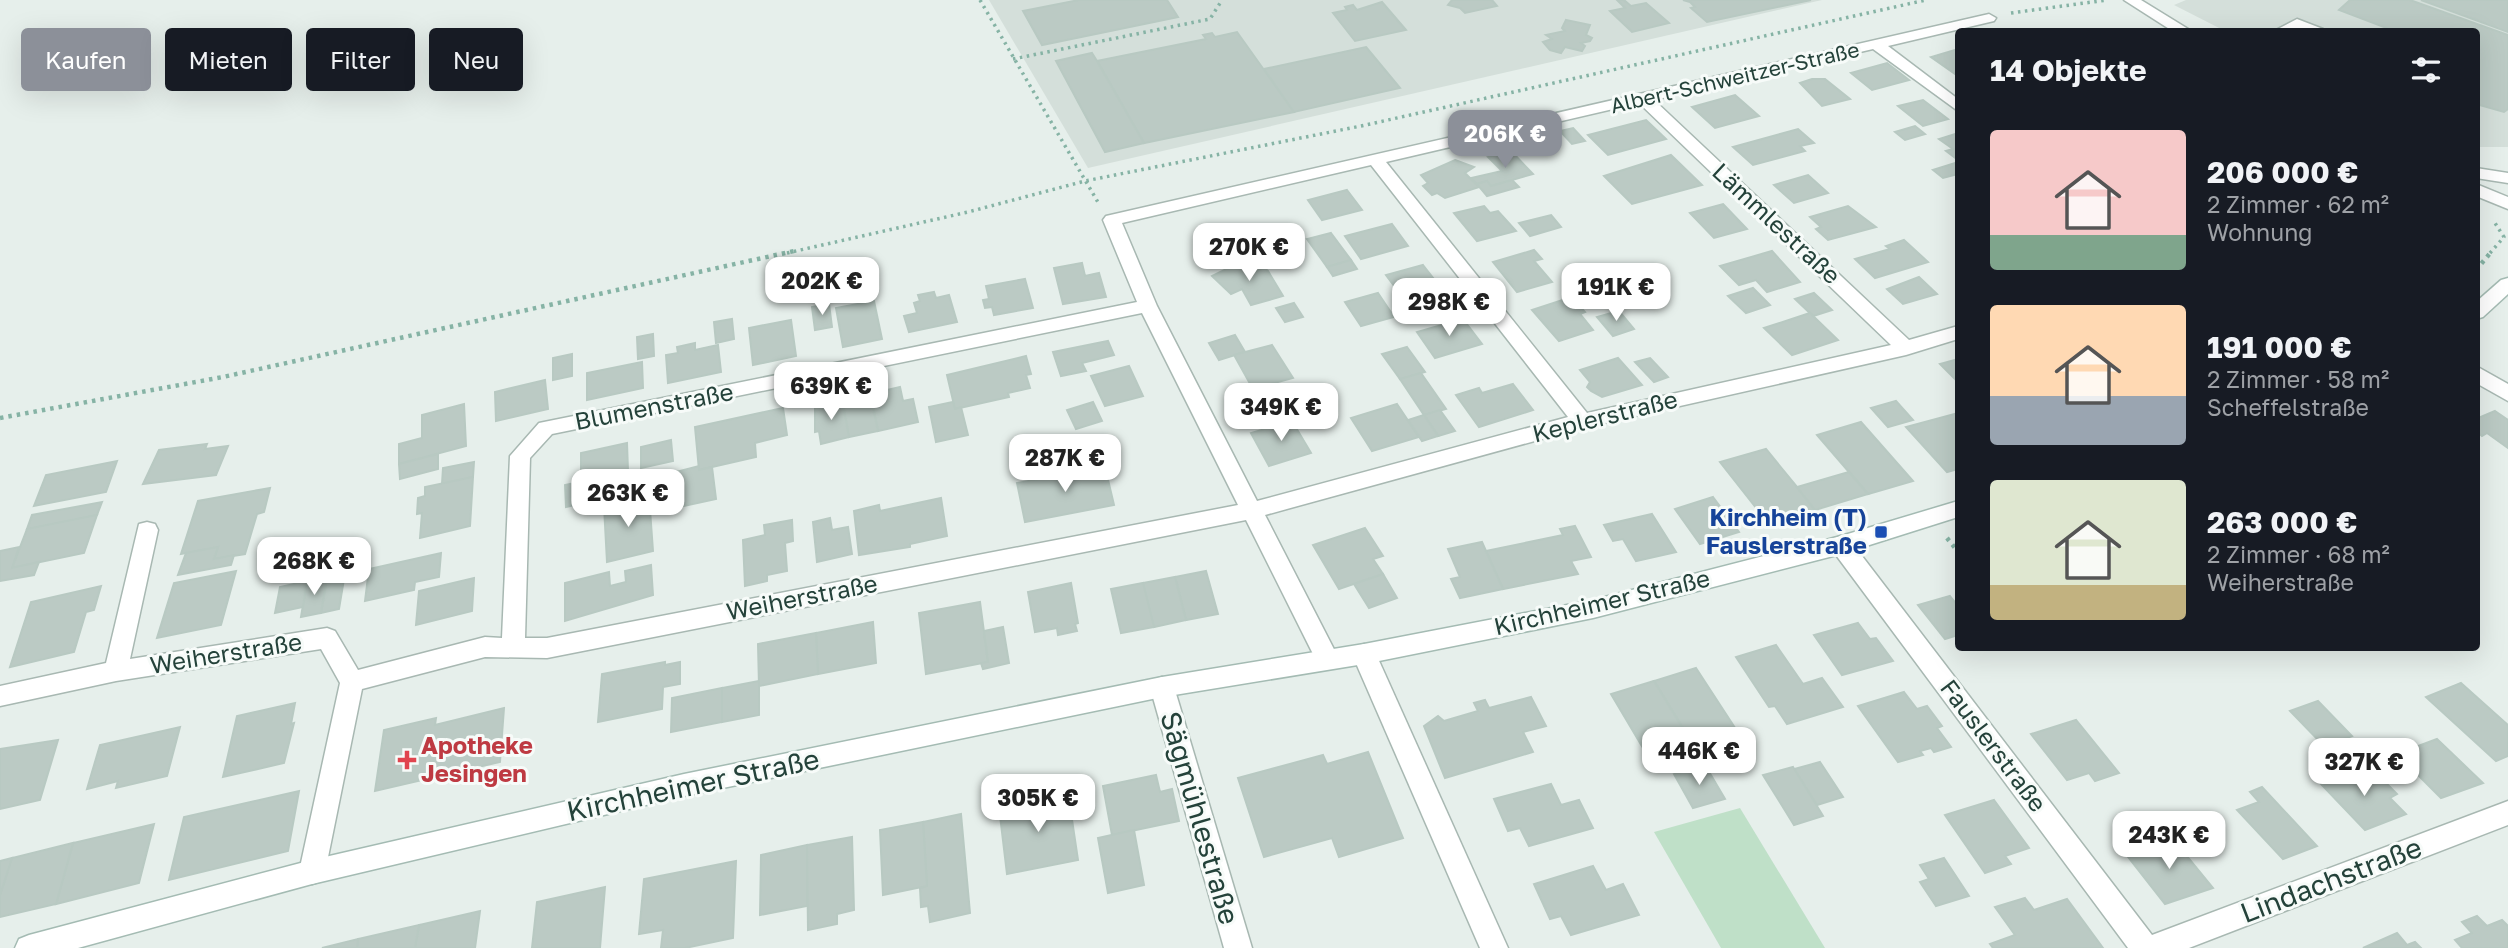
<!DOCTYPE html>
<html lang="de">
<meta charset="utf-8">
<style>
:root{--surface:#171b24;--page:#20242c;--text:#f1f3f6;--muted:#9ea1a6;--accent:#8c9099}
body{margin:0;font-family:"Golos Text",sans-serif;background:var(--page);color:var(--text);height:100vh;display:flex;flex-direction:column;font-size:26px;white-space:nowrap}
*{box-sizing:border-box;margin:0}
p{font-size:23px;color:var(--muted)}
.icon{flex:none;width:38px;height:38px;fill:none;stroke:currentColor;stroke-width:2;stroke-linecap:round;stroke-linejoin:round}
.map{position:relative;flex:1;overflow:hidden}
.sheet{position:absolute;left:1955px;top:28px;width:525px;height:623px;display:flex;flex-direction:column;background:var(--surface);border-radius:7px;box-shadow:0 7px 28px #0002}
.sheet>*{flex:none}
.banner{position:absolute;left:21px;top:28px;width:665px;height:63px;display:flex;gap:14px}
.price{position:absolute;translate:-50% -60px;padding:0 16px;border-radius:14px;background:#fff;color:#222;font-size:23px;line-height:46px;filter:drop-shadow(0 2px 4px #0008)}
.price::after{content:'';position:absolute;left:50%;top:42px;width:21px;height:16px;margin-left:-10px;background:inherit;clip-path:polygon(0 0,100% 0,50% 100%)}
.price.on{background:var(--accent);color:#fff}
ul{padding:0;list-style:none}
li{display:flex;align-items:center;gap:21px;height:175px;padding:0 35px}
li span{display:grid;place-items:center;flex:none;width:196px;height:140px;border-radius:7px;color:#555}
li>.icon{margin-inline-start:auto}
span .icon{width:84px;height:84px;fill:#fffc;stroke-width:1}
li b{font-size:30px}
h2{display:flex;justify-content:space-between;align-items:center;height:84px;padding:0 35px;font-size:30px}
.tag{padding:0 24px;border-radius:7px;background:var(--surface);box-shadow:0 7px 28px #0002;font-size:24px;line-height:63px}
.tag.on{background:var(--accent);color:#fff}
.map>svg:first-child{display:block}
</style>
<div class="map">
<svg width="2508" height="948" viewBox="0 0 2508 948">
<rect width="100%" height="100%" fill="#e6efeb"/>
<!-- built -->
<g fill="#d4dfda">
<path d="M989,0H1822L1088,168Z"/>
<path d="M2186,0H2508V147H2476V32L2225,31L2174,5Z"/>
</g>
<!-- green -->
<path fill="#bfe0c8" d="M1740,808L1825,948H1721L1654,832Z"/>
<!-- building -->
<g fill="#bbcac4" stroke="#b8c9c2" stroke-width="2">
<path d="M1079,0H1167L1178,17L1042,45L1023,11Z"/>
<path d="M1452,0H1492L1497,6L1465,13L1460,8L1448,5Z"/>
<path d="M1617,0H1624L1631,6L1646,3L1669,23L1632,32L1610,11L1625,8Z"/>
<path d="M1683,0H1811L1707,22L1691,8L1695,7L1690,2Z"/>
<path d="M2350,0H2410L2508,35V109L2504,112L2476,104V32H2397L2339,10Z"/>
<path d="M2421,0H2508V32Z"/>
<path d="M1382,2L1406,30L1355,41L1333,13L1347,10L1345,7L1353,5L1357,10Z"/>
<path d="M1566,20L1590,25L1586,35L1592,38L1590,41L1581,43L1585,46L1582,51L1565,47L1561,53L1550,50L1543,42L1552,39L1546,35L1565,31L1562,28Z"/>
<path d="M1237,32L1294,112L1144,143L1097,61L1206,39L1203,35L1212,33L1215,37Z"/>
<path d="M1366,47L1400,88L1294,112L1264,69Z"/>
<path d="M1958,49V76L1931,57Z"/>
<path d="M1092,53L1097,61L1144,143L1105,152L1056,61Z"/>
<path d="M1887,63L1909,80L1872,90L1851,73Z"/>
<path d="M1812,79H1825L1850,99L1822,106L1800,83Z"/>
<path d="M1735,95L1759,116L1715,128L1692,107Z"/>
<path d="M1923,100L1948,119L1923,126L1898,106Z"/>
<path d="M1646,120L1666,139L1608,155L1588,135Z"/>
<path d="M1915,126L1925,134L1905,140L1895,132Z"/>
<path d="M1573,128L1585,141L1572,144L1560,131Z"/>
<path d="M1798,129L1814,143L1800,146L1805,151L1753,165L1733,147Z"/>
<path d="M1958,133V160L1946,151L1953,149L1939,139Z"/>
<path d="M1511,151L1533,174L1491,186L1487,181L1477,184L1471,178L1502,171L1488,157Z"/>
<path d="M1671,155L1702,185L1632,204L1604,176Z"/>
<path d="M1455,160L1474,167L1465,173L1479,187L1445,198L1437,193L1432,195L1423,186L1428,183L1421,175Z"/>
<path d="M1958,162V174L1943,178L1933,170Z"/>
<path d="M1808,175L1828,193L1794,203L1774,185Z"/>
<path d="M1512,180L1519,187L1487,196L1477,184L1487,181L1491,186Z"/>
<path d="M1347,190L1362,210L1322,220L1308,200Z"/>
<path d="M1723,204L1747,229L1714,238L1690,213Z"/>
<path d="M1484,206L1490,213L1498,211L1516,231L1477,241L1454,213Z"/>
<path d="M1848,206L1876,227L1828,240L1816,229L1821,227L1810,217Z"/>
<path d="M1551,215L1561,227L1530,236L1519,223Z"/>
<path d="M1392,224L1408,246L1361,259L1345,236Z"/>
<path d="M1331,233L1351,260L1327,267L1307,239Z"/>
<path d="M1904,240L1928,262L1875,278L1855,259L1890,249L1886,246Z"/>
<path d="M1534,250L1542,259L1534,261L1552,282L1517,292L1493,262Z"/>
<path d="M1772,251L1800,282L1767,292L1756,280L1739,285L1720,266Z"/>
<path d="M1351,260L1357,269L1333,276L1327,267Z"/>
<path d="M1243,261L1257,271L1264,268L1268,271L1283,296L1251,305L1242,289L1231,294L1212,276Z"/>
<path d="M1082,263L1085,276L1099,273L1106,297L1063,304L1054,268Z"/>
<path d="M1423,265L1444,292L1416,300L1411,292L1401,295L1386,275Z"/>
<path d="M1919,277L1937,294L1903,304L1887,289Z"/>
<path d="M1025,279L1033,308L994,315L992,307L985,308L983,300L989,299L986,286Z"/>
<path d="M1753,288L1770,305L1746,313L1728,296Z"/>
<path d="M934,292L936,298L949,295L957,322L909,332L904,316L917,313L914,303L920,301L918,295Z"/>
<path d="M1378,293L1394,317L1361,326L1345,302Z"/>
<path d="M1814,293L1832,310L1813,316L1795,299Z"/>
<path d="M1572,297L1585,312L1580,314L1593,330L1559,341L1532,310Z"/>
<path d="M874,301L882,339L843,347L836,308Z"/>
<path d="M1294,303L1303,317L1285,322L1276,308Z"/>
<path d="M829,304L832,327L815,330L812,307Z"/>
<path d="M1619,311L1634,329L1613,336L1597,317Z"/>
<path d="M1810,313L1838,340L1792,355L1764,328Z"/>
<path d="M732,319L734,339L716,343L714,322Z"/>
<path d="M1463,319L1482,344L1435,358L1417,332Z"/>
<path d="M791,320L796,356L753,365L749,328Z"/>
<path d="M653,334L654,356L638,359L637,337Z"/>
<path d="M1235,335L1245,352L1219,360L1209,343Z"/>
<path d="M1108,341L1114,355L1082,363L1086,371L1061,376L1053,352Z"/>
<path d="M695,343V350L718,345L721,372L668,383L666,355L678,353L677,347Z"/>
<path d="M1272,345L1293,378L1253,389L1234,355Z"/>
<path d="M1407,347L1425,372L1400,379L1382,354Z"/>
<path d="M572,354V376L553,380V358Z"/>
<path d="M1026,356L1031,374L1026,375L1030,388L1008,393L1009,397L955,409L947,375Z"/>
<path d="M1618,358L1642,385L1602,397L1591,391L1587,387L1590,382L1580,370Z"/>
<path d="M1650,358L1668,377L1654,382L1635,362Z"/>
<path d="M1958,359V382L1940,364Z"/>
<path d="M642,362L643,388L587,400V373Z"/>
<path d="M1129,366L1143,396L1105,406L1091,376Z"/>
<path d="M1421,373L1446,409L1424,415L1400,379Z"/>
<path d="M545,380L548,409L496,421L495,392Z"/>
<path d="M1513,384L1533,410L1479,427L1456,395L1479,388L1482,393Z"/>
<path d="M900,387L903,401L913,399L918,422L878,431L870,394Z"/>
<path d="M870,394L878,431L849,437L842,400Z"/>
<path d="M842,400L849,437L821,444L819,431L815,432V406Z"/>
<path d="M1896,401L1913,420L1888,427L1871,408Z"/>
<path d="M953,402L955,409L961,407L968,435L936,442L929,407Z"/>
<path d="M1093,402L1102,421L1076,429L1067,410Z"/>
<path d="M464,404L466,446L399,464V444L422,438V415Z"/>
<path d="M1397,404L1419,437L1372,451L1351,418Z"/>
<path d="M783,408L787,435L755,443L756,457L699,470L695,427Z"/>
<path d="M1440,410L1455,431L1438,436L1424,415Z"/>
<path d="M2495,411L2508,420V448L2487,433L2482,436L2476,431V419Z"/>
<path d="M1958,413V469L1947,472L1906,427Z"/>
<path d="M1424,415L1438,436L1422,441L1408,420Z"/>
<path d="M1292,421L1311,453L1269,466L1251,433Z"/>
<path d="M1861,422L1913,481L1868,494L1817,435Z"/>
<path d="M671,440L673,461L641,468V447Z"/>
<path d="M627,443L628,471L581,481V453Z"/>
<path d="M207,444L205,449L228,446L216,475L143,484L159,450Z"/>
<path d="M1766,449L1797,487L1815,510L1768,523L1720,462Z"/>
<path d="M438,454V469L400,479L399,464Z"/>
<path d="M117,461L106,492L34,506L46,475Z"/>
<path d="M474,462L473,477L442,484L443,468Z"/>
<path d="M699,466V470L712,467L716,499L679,507L676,472Z"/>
<path d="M1105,467L1114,505L1025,522L1017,483Z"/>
<path d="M1849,472L1868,494L1815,510L1797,487Z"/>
<path d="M473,477L470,526L420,538L422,513L417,514L418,498L425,496V487Z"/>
<path d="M598,478V500L566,507L565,485Z"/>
<path d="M270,488L264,512L257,514L245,554L214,559L218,547L181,554L198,501Z"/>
<path d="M649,496L653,551L607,562L604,506Z"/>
<path d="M1713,497L1739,532L1700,544L1675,509Z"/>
<path d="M941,498L947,536L910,544V547L859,555L854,511L879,505L880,511Z"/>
<path d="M102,502L97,515L27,529L32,515Z"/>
<path d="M1652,514L1676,552L1636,561L1623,539L1613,541L1604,525Z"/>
<path d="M97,515L84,553L12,568L27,529Z"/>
<path d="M830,518L832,530L848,527L852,554L817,562L813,522Z"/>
<path d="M792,520L793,541L785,543L787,571L767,575V581L745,586L743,540L765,535L764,525Z"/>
<path d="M1575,526L1591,557L1571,561L1578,574L1503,589L1486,551L1563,535L1560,529Z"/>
<path d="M1365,528L1383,556L1373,559L1383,574L1339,589L1313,545Z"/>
<path d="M1482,542L1503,589L1460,598L1451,579L1460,577L1448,549Z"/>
<path d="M19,547L12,568L39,562L34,575L0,581V551Z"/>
<path d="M218,547L214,559L234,555L231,565L178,575L186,553Z"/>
<path d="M441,553L439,577L415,582L414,590L365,601L369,569Z"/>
<path d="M651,565L653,595L565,621V583L609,572L610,586L626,582L625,571Z"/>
<path d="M236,571L221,625L157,638L174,583Z"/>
<path d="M1206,571L1218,614L1186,620L1175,577Z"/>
<path d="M345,573L339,609L321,613L327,577Z"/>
<path d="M1383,574L1397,598L1369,608L1354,584Z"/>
<path d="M327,577L321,613L301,617L307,581Z"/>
<path d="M1175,577L1186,620L1154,627L1143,583Z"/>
<path d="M474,578L472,611L416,625L419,591Z"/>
<path d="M307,581L303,607L275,613L280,587Z"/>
<path d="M1071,583L1078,623L1075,624L1077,631L1058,635L1057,628L1035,632L1028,592Z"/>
<path d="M1143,583L1154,627L1121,633L1111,589Z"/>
<path d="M101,586L94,610L86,612L74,652L10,667L31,602Z"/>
<path d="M1950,596L1958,606V635L1945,639L1918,605Z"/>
<path d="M980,602L988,662L926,674L919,613Z"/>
<path d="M873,622L876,663L818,674L816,633Z"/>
<path d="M1858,623L1870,639L1876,638L1893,661L1842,675L1814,635Z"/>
<path d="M1003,627L1009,663L983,669L981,663L988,662L984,631Z"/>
<path d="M816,633L818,674L759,686L758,644Z"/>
<path d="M1776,645L1803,684L1822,678L1843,707L1787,724L1775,706L1769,707L1736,657Z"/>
<path d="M665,662V665L680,662V684L663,687L662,709L598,722L602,674Z"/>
<path d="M1696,668L1737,731L1693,745L1654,681Z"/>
<path d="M759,681V715L722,722V688Z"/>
<path d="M1654,681L1693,745L1649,758L1611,694Z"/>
<path d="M2461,683L2508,725V756L2496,761L2426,697Z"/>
<path d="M722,688V722L671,732L672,698Z"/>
<path d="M1904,692L1917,709L1927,706L1942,726L1937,728L1951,747L1934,752L1931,748L1920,751L1923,755L1898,762L1858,706Z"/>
<path d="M1531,697L1546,726L1523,732L1533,752L1445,778L1424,726L1438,716L1444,721L1478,711L1474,703L1485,700L1489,708Z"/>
<path d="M2318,701L2352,736L2324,746L2290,711Z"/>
<path d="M295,703L291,724L294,723L284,763L223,777L237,716Z"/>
<path d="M504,708L500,762L375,791L384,730L436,718L435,725Z"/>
<path d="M2076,720L2119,773L2095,781L2089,773L2067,780L2031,734Z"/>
<path d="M180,727L167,776L116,788L118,781L87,789L100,745Z"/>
<path d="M2437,739L2483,783L2441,798L2397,754Z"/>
<path d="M58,740L40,800L0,809V749Z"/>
<path d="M1368,752L1403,838L1339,857L1332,838L1264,857L1238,778L1323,755L1327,764Z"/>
<path d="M1820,762L1843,797L1817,805L1794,769Z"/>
<path d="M1705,765L1725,799L1693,808L1674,774Z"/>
<path d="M1793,767L1823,816L1794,825L1763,775Z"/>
<path d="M2359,767L2371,779L2379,776L2397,794L2390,798L2406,814L2365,830L2319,782Z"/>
<path d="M1156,775L1160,792L1172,789L1179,821L1112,835L1103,786Z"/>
<path d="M1551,784L1561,805L1579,800L1593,828L1529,846L1520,828L1508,831L1494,799Z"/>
<path d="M2262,787L2317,846L2283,859L2237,810L2259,802L2250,792Z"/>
<path d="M299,791L288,851L169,880L184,817Z"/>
<path d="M1068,793L1078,860L1007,874L999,807Z"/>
<path d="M1994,800L2029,848L2005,856L2011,864L1985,873L1945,815Z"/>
<path d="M961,814L970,913L930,922L928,906L921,907L920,888L927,886L923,822Z"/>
<path d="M923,822L927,886L883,895L880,830Z"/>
<path d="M154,824L139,883L56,904L73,843Z"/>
<path d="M1134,830L1144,885L1108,893L1098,838Z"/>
<path d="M852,837L854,910L837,914V924L808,930L807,845Z"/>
<path d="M2172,838L2213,888L2165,904L2125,853Z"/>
<path d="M73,843L56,904L0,917V895L12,858Z"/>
<path d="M807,845V906L760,915L761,855Z"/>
<path d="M12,858L0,895V861Z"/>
<path d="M1944,858L1969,896L1936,906L1920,882L1929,879L1920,865Z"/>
<path d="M736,861L733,938L685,948H661L663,930L639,934L644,879Z"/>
<path d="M1593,866L1606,890L1623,884L1639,915L1571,935L1561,916L1550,919L1534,884Z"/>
<path d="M605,887L600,948H532L537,902Z"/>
<path d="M2025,898L2034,910L2067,899L2103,948H1993L1990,944L2015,935L1995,907Z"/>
<path d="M480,911L475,948H415L419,925Z"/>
<path d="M2477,916L2487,926L2502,920L2508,926V948H2462L2455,940L2472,933L2462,922Z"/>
<path d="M419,925L415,948H357L358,939Z"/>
<path d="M2397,933L2407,945L2415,942L2421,948H2363Z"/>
<path d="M358,939L357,948H322Z"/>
</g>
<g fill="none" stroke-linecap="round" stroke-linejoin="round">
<defs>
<path id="service" d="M2297,19L2323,29L2325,32L2297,29L2272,32Z"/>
<g id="minor">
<path d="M1989,14L1996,18L1994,21L1888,46L1958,99V111L1873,49L1654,100L1909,340L1958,326V339L1906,355L1582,428L1265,515L1339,659L1335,666L1327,669L1319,666L1246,520L547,658L485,657L362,689L325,872L321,881L312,884L303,881L299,872L340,683L321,649L116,681L0,706V686L106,663L139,524L147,522L155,524L158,530L130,659L327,628L335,631L358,670L485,637L502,638L510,456L539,423L1137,302L1103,220L1106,216ZM1639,103L1891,345L1587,413L1386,162ZM1371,165L1568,417L1257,501L1157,306L1122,223ZM1142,313L1238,505L547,638H525L530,458L552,434Z"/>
<path d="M2476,366L2508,384V401L2476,383Z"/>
<path d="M1841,536L1849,539L2152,935L2508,801V825L2189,948H2128L1833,551L1830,545L1833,539Z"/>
<path d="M1364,644L1372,647L1376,654L1508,948H1480L1352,654L1356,647Z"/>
<path d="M1162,677L1170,680L1174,687L1252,948H1224L1150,687L1154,680Z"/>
</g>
<g id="tertiary">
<path d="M2124,0H2141L2193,32H2174Z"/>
<path d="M2476,168L2508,173V183L2476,178Z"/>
<path d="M2476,184L2508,197V209L2476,196Z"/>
</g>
<g id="secondary">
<path d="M2508,278V294L2483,317L2476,319V302L2501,280Z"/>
<path d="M1958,501V517L1841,554L1593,618L1364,664L1162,697L684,796L312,884L78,948H15L19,939L29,935L312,860L684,774L1162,677L1364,644L1593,600L1841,536Z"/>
</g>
</defs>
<!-- service casing -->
<use href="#service" stroke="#a8b8b2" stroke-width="3"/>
<!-- minor casing -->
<use href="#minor" stroke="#a8b8b2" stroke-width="3"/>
<!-- tertiary casing -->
<use href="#tertiary" stroke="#a8b8b2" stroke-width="3"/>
<!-- secondary casing -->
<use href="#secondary" stroke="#a4bbb3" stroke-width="3"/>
<!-- path-far1 -->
<g stroke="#86b3a5" stroke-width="3.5" stroke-dasharray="2.5 4.5" stroke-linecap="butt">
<path d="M980,0L1099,204"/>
<path d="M2011,13L2107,0"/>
<path d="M1013,59L1210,19L1222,0"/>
<path d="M787,253L968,212L1085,181L1361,126L1926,0"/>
<path d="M2490,253L2504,237L2495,223"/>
</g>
<!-- path -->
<g stroke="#86b3a5" stroke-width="4.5" stroke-dasharray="3.5 5" stroke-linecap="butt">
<path d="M2476,270L2492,251"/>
<path d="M0,418L223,377L794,251"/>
<path d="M1947,538L1955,548"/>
</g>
<!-- service -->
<use href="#service" fill="#fff" fill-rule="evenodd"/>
<!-- minor -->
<use href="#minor" fill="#fff" fill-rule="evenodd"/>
<!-- tertiary -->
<use href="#tertiary" fill="#fff" fill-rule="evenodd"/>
<!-- secondary -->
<use href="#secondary" fill="#fff" fill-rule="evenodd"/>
</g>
<!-- markers -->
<rect fill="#1a4fb4" stroke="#f7fbf9" stroke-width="2.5" x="1874" y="525" width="14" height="14" rx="3.5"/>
<path fill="#e0444e" stroke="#f7fbf9" stroke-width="2.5" d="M403.5 749.5h7v7h7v7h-7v7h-7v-7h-7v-7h7z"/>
<g text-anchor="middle" stroke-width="6" stroke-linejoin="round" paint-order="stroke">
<!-- far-street labels -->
<g font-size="21" fill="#24423a" stroke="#f7fbf9">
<text transform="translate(1735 78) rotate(-13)" y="7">Albert-Schweitzer-Straße</text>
</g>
<!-- street labels -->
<g font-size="24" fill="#24423a" stroke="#f7fbf9">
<text transform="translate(1776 224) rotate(43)" y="8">Lämmlestraße</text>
<text transform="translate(654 407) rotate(-11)" y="8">Blumenstraße</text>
<text transform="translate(1605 417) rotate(-14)" y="8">Keplerstraße</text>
<text transform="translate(802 598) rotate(-11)" y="8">Weiherstraße</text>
<text transform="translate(1602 603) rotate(-13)" y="8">Kirchheimer Straße</text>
<text transform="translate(226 654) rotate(-9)" y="8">Weiherstraße</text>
<text transform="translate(1993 746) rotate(53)" y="8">Fauslerstraße</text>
</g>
<!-- transit labels -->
<g font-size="24" font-weight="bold" fill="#164399" stroke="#f7fbf9" text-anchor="end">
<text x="1867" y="526">Kirchheim (T)<tspan x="1867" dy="28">Fauslerstraße</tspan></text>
</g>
<!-- health labels -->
<g font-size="24" font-weight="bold" fill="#be3a42" stroke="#f7fbf9" text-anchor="start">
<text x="421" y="754">Apotheke<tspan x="421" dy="28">Jesingen</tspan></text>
</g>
<!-- near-street labels -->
<g font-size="28" fill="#24423a" stroke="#f7fbf9">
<text transform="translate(693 785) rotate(-12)" y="10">Kirchheimer Straße</text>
<text transform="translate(1200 818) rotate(74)" y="10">Sägmühlestraße</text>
<text transform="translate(2331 880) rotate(-21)" y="10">Lindachstraße</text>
</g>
</g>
</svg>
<b class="price on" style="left:1505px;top:170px">206K €</b>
<b class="price" style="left:1249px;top:283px">270K €</b>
<b class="price" style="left:822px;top:317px">202K €</b>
<b class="price" style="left:1616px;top:323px">191K €</b>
<b class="price" style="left:1449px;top:338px">298K €</b>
<b class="price" style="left:831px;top:422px">639K €</b>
<b class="price" style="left:1281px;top:443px">349K €</b>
<b class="price" style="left:1065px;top:494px">287K €</b>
<b class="price" style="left:628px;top:529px">263K €</b>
<b class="price" style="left:314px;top:597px">268K €</b>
<b class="price" style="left:1699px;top:787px">446K €</b>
<b class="price" style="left:2364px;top:798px">327K €</b>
<b class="price" style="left:1038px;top:834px">305K €</b>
<b class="price" style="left:2169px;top:871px">243K €</b>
<div class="banner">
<a class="tag on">Kaufen</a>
<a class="tag">Mieten</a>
<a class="tag">Filter</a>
<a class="tag">Neu</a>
</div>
<section class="sheet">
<h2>14 Objekte<svg class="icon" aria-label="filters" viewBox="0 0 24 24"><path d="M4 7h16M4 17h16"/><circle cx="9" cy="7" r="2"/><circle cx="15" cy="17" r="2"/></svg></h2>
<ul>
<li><span style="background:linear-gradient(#f6c9c9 75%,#7fa58c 0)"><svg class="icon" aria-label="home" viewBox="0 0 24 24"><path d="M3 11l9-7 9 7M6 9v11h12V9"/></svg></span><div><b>206 000 €</b><p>2 Zimmer · 62 m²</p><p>Wohnung</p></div></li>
<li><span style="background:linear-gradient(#ffd9b3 65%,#9aa5b1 0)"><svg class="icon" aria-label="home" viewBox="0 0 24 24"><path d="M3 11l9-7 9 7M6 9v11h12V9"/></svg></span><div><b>191 000 €</b><p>2 Zimmer · 58 m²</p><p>Scheffelstraße</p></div></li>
<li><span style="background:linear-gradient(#dfe7d0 75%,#c2b280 0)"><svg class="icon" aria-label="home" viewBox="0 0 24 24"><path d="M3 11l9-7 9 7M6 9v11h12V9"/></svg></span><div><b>263 000 €</b><p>2 Zimmer · 68 m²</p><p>Weiherstraße</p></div></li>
</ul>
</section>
</div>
